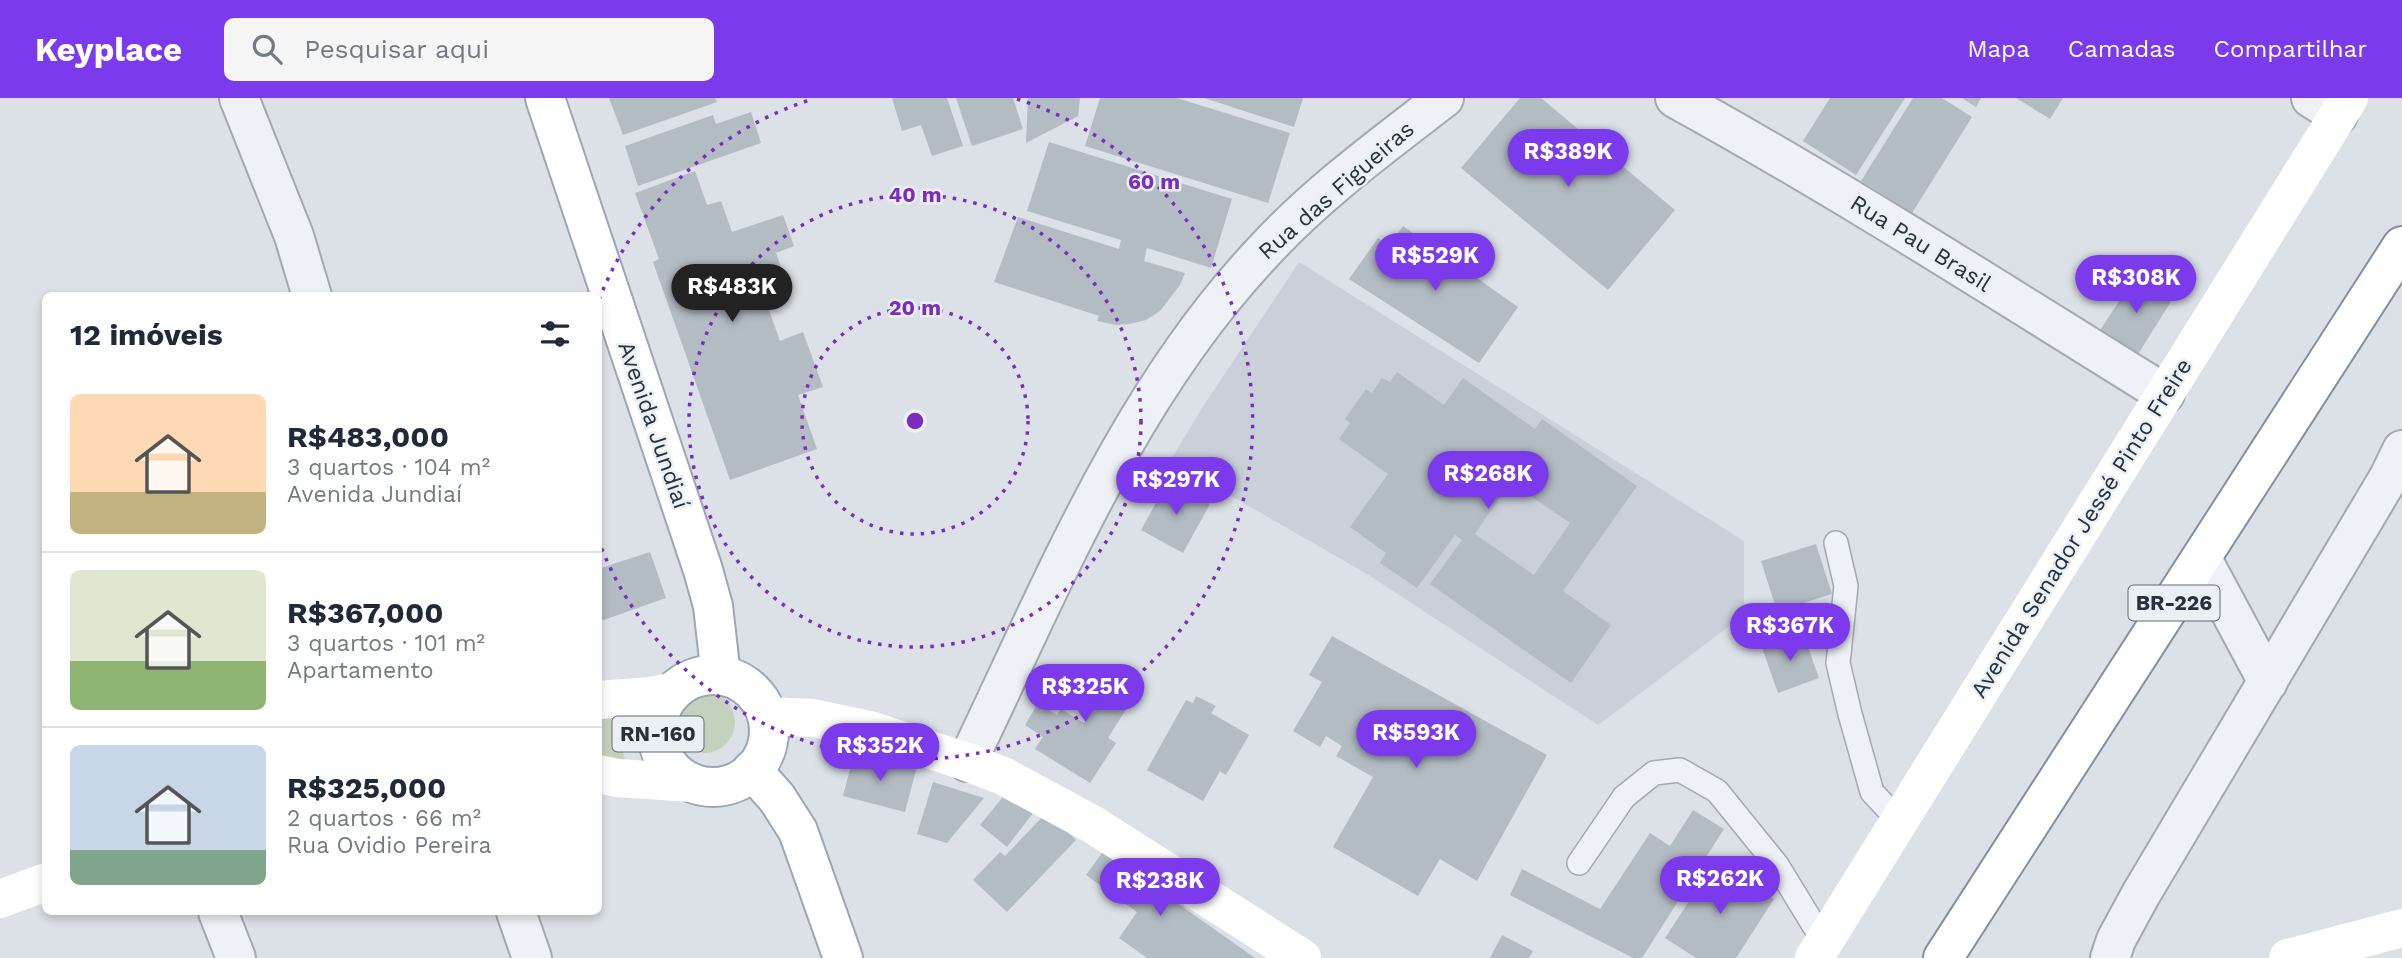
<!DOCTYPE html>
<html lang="pt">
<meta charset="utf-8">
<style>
:root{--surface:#fff;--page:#f6f6f7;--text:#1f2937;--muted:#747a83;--line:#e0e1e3;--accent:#7c3aed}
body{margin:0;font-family:"Work Sans",sans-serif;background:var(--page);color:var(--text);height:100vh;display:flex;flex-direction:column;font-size:26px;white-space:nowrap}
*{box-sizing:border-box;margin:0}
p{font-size:23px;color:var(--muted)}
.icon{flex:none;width:38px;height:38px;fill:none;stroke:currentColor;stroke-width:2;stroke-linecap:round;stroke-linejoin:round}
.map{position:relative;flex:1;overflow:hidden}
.sheet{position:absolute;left:42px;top:194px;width:560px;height:623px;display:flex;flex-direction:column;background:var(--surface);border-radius:10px;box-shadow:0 4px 10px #0003}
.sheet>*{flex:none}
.price{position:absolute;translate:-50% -60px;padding:0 16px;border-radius:24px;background:var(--accent);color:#fff;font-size:23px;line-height:46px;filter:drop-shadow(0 2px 4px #0008)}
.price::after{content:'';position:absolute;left:50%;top:42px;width:21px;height:16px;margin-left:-10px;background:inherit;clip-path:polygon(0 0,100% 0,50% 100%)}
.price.selected{background:#222;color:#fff}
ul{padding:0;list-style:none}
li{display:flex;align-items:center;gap:21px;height:175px;padding:0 28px}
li+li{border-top:2px solid var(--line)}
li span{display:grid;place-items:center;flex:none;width:196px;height:140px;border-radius:10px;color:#555}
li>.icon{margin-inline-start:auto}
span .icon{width:84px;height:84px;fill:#fffc;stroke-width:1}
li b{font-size:30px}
h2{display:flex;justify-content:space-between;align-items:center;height:84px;padding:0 28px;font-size:30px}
header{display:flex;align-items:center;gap:42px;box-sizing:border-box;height:98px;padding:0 35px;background:var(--accent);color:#fff}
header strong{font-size:33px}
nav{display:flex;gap:38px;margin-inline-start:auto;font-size:24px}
.search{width:490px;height:63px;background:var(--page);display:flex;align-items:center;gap:18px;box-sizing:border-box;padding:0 24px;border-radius:10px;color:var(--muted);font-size:26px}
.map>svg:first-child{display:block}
</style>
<header>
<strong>Keyplace</strong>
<div class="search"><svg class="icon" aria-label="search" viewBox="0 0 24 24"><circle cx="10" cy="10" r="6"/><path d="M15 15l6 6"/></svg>Pesquisar aqui</div>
<nav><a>Mapa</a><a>Camadas</a><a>Compartilhar</a></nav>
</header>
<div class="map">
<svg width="2402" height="860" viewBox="0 0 2402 860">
<rect width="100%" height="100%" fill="#dce1e7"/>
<!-- built -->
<path fill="#cad0d9" d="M1299,164L1744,443V517L1598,627L1367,476L1170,363L1202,310Z"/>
<!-- green -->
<g fill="#c4d1bc">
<circle cx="704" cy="624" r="31"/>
<path d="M620,609L619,637L626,667L599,657V612Z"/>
</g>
<!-- building -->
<g fill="#b3bbc3" fill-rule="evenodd">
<path d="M609,0H715L717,4L623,37Z"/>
<path d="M892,0H947L963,48L932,58L921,27L902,33Z"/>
<path d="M956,0H1013L1023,31L972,48Z"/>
<path d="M1028,0H1080L1078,18L1026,45Z"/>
<path d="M1100,0H1177L1290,35L1268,105L1085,48Z"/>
<path d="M1204,0H1303L1294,29Z"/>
<path d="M1520,0H1541L1675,112L1608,192L1461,70Z"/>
<path d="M1830,0H1905L1856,77L1803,43Z"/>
<path d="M1913,0H1942L1972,19L1912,115L1861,83Z"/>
<path d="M1962,0H1981L1976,9Z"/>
<path d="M2016,0H2063L2050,21Z"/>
<path d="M751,14L761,45L638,88L625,48L713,17L716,26Z"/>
<path d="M1049,44L1232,101L1211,170L1147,150L1144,163L1185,175L1180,187L1160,213L1146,222L1129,226L1116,227L1097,223L1099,218L994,184L1018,119L1119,151L1121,142L1027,113Z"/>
<path d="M695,73L707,107L721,103L732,134L783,117L794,148L776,155L789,192L765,201L780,243L803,234L823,289L798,297L817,351L730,382L653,164L659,161L635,95Z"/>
<path d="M1403,128L1518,209L1479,265L1349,181L1378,140L1389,148Z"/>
<path d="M2138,174L2175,197L2135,261L2097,237Z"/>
<path d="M1397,274L1444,307L1463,280L1535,331L1542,321L1637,388L1563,493L1611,527L1571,585L1430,486L1462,442L1455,437L1417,490L1380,465L1386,455L1350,429L1388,376L1339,341L1350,325L1345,321L1366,291L1372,295L1382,280L1390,284ZM1510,384L1570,425L1534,477L1475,436Z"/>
<path d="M1168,383L1210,406L1183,455L1141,432Z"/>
<path d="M1816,446L1832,496L1777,513L1761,463Z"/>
<path d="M650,454L666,500L598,524V471Z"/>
<path d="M1803,535L1819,580L1778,595L1762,550Z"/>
<path d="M1332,538L1547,657L1477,783L1440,761L1418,798L1333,749L1373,679L1336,658L1342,648L1326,638L1320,649L1293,633L1322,584L1309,577Z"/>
<path d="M1084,567L1105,580L1110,570L1140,589L1108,640L1116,645L1090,685L1035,651L1043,639L1025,627L1038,605L1057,617L1061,611L1084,625L1098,603L1072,586Z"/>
<path d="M1196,598L1216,608L1211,615L1249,637L1226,677L1220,673L1203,703L1147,672L1186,602L1193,605Z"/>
<path d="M854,656L916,672L905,714L843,698Z"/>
<path d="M933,684L984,700L947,745L917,736Z"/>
<path d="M1007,694L1033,715L1007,749L980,727Z"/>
<path d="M1693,712L1724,731L1642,860H1633L1510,797L1522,771L1600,811L1650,735L1670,748Z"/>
<path d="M1047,714L1076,742L1007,814L973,782L1000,754L1005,758Z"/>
<path d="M1104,752L1146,783L1255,860H1147L1119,840L1137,814L1086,777Z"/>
<path d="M1715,764L1774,801L1736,860H1696L1665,840Z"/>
<path d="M1502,837L1533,853L1529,860H1490Z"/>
</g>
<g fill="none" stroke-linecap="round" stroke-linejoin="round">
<defs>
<g id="lane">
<path d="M1836,445L1846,488L1838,565L1850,616L1872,694L1899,723"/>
<path d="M1579,765L1624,699L1654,675L1680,672L1717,693L1777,767L1824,844"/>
</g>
<g id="street">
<path d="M239,0L294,138L312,198"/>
<path d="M1675,0C1842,92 2002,195 2165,296"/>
<path d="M2311,0L2338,17"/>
<path d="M2202,461L2268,584"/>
<path d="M967,664C1052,488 1127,298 1263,154C1316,96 1382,48 1444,0"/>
<path d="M218,814L236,860"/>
<path d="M516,814L532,860"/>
<path d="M2110,860L2116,842L2141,796L2389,379L2402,352"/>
</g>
<g id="primary">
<path d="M545,0L703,472L713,508L721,578"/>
<circle cx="713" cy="633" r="56"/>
<path d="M752,672L777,700L798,733L843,860"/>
</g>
<path id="highway" d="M1943,860L2402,148"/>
</defs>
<!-- lane casing -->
<use href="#lane" stroke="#a1a9b1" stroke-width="26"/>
<!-- street casing -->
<use href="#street" stroke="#a1a9b1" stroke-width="42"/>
<!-- primary casing -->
<use href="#primary" stroke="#9ba7b3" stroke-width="42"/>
<!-- highway casing -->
<use href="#highway" stroke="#83909e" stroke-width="42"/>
<!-- lane -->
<use href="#lane" stroke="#eef1f5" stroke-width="23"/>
<!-- street -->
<use href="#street" stroke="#eef1f5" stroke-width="38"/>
<!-- secondary -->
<g stroke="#fff" stroke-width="38">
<path d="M598,602L651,598L674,593"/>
<path d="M767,618L813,620L870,632L967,664L1003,678L1092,726L1302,860"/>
<path d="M598,676L618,680L692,685"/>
<path d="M0,801L46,784"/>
<path d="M1814,860L2349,0"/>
<path d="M2288,860L2402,830"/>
</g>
<!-- primary -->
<use href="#primary" stroke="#fff" stroke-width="38"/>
<!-- highway -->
<use href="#highway" stroke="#fff" stroke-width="38"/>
</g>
<!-- distance rings -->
<g fill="none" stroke="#7b2cbf" stroke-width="3.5" stroke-dasharray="3.5 7">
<circle cx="915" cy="323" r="113"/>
<circle cx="915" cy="323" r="226"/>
<path d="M599 202A338 338 0 0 1 813 1M1017 1A338 338 0 1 1 599 444"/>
</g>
<g text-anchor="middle" stroke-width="5" stroke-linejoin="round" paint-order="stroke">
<!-- shield labels -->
<g fill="#ebf0f4" stroke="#606a74" stroke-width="2">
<rect x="2128.5" y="487.5" width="91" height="35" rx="5"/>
<rect x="612.5" y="618.5" width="91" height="35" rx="5"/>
</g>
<g font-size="21" font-weight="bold" fill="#25313d">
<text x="2174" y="512">BR-226</text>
<text x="658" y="643">RN-160</text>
</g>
<!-- street labels -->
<g font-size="23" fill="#25313d" stroke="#ebf0f4">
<text transform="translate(1336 92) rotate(-41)" y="8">Rua das Figueiras</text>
<text transform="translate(1921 145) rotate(32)" y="8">Rua Pau Brasil</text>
<text transform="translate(654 327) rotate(71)" y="8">Avenida Jundiaí</text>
<text transform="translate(2081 430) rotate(-58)" y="8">Avenida Senador Jessé Pinto Freire</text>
</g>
</g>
<circle cx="915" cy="323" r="10" fill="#7b2cbf" stroke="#ebf0f4" stroke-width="3.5"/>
<g font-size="21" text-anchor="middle" font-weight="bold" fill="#7b2cbf" stroke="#ebf0f4" stroke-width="5" stroke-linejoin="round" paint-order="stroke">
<text x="1154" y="91">60 m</text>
<text x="915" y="104">40 m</text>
<text x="915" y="217">20 m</text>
</g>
</svg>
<b class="price" style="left:1568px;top:91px">R$389K</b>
<b class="price" style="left:1435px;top:195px">R$529K</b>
<b class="price" style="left:2136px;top:217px">R$308K</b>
<b class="price selected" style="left:732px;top:226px">R$483K</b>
<b class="price" style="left:1488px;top:413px">R$268K</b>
<b class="price" style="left:1176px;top:419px">R$297K</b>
<b class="price" style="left:1790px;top:565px">R$367K</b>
<b class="price" style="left:1085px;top:626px">R$325K</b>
<b class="price" style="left:1416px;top:672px">R$593K</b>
<b class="price" style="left:880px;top:685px">R$352K</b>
<b class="price" style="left:1720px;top:818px">R$262K</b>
<b class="price" style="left:1160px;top:820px">R$238K</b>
<section class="sheet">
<h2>12 imóveis<svg class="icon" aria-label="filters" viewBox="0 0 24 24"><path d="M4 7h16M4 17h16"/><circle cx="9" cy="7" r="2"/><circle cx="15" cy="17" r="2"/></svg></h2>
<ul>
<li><span style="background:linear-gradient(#ffd9b3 70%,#c2b280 0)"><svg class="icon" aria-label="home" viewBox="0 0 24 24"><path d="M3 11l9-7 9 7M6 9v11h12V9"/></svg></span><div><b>R$483,000</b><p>3 quartos · 104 m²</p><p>Avenida Jundiaí</p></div></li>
<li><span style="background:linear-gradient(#dfe7d0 65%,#8fb573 0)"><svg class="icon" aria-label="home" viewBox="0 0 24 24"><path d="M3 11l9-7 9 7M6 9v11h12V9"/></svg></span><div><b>R$367,000</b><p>3 quartos · 101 m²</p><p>Apartamento</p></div></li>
<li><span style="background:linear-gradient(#c9d6e8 75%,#7fa58c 0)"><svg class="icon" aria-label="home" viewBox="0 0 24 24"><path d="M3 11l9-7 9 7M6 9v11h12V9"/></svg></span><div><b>R$325,000</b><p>2 quartos · 66 m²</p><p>Rua Ovidio Pereira</p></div></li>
</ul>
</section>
</div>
